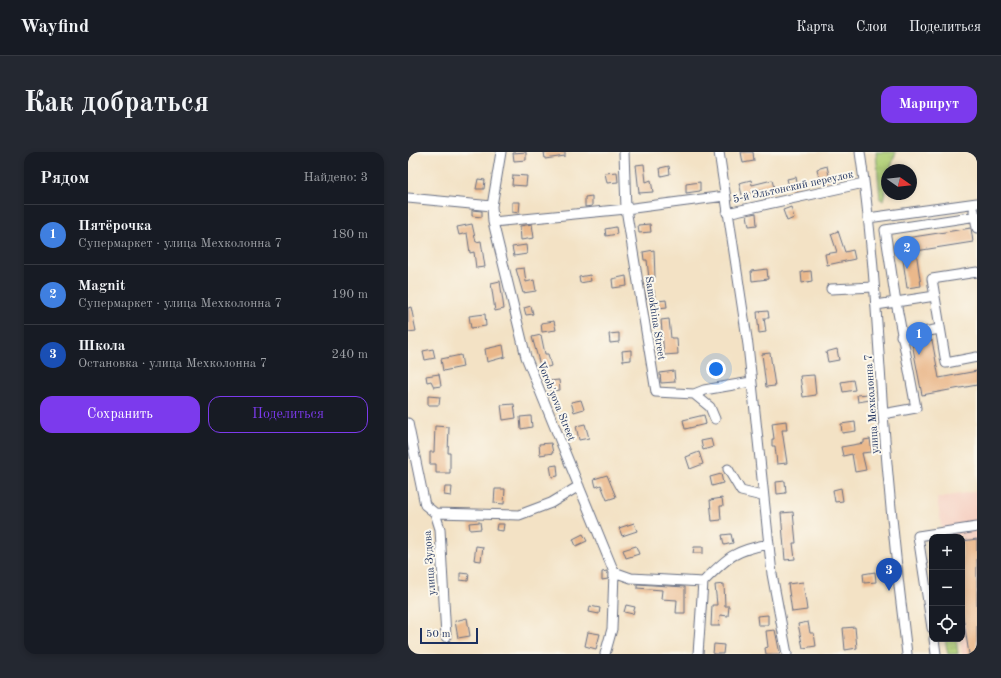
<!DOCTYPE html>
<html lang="ru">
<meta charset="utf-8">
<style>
:root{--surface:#171b24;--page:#242831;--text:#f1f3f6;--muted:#9ea1a6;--line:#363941;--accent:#7c3aed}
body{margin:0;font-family:"Old Standard TT",serif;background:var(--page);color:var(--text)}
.controls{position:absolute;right:12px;bottom:12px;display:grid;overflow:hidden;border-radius:8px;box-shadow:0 2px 6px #0003}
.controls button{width:36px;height:36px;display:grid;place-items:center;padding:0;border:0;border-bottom:1px solid var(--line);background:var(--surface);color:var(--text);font:20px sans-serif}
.compass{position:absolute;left:473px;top:12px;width:36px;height:36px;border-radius:50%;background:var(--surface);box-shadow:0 2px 6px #0003;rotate:104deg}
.scale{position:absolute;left:12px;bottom:10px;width:58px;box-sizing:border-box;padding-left:4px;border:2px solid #1b2f5e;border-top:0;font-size:11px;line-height:14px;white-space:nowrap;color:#1b2f5e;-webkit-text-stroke:3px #fbf7ec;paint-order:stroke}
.you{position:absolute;left:308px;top:217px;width:14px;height:14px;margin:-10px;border:3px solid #fff;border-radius:50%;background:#1a73e8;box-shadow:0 0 0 6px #1a73e833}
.badge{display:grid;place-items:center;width:26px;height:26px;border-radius:50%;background:var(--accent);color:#fff;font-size:13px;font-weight:700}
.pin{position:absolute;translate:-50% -33px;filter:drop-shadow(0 1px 2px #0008)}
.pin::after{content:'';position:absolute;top:21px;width:14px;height:12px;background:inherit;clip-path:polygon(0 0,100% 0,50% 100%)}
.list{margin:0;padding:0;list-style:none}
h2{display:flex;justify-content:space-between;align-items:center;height:52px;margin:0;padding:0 16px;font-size:17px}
h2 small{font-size:13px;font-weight:400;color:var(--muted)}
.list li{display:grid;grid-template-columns:26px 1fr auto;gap:12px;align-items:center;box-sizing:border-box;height:60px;padding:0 16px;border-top:1px solid var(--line)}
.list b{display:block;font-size:15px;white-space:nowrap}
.list p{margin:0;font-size:13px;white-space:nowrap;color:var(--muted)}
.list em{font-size:13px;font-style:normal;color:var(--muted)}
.actions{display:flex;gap:8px;padding:12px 16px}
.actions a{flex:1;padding:9px 0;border:1px solid var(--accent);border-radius:12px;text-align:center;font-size:14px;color:var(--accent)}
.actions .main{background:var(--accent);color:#fff}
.icon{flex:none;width:22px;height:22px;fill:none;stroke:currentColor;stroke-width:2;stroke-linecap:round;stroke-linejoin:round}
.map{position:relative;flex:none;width:569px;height:502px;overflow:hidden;border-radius:12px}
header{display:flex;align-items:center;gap:24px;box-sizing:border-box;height:56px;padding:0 20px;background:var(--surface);border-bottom:1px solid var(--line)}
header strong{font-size:19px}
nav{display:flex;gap:22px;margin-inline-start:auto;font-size:14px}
.intro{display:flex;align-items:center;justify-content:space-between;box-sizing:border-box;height:96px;padding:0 24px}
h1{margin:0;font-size:28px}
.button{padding:10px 18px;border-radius:12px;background:var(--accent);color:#fff;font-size:14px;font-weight:700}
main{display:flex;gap:24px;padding:0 24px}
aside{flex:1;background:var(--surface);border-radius:12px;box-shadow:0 2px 6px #0003}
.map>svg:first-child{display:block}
.built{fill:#f6d2c4}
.grass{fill:url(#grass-tufts);stroke:#66806a}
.building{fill:#eab88b}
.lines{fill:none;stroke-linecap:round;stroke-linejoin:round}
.minor-casing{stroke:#676e82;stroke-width:11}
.minor{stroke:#fff;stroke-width:9}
.labels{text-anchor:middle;stroke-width:4;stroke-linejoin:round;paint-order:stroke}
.street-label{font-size:11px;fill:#1b2f5e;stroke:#fbf7ec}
</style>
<header>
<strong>Wayfind</strong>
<nav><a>Карта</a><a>Слои</a><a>Поделиться</a></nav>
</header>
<div class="intro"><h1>Как добраться</h1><a class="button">Маршрут</a></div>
<main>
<aside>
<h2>Рядом<small>Найдено: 3</small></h2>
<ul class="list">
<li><span class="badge" style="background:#3f7fe0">1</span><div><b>Пятёрочка</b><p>Супермаркет · улица Мехколонна 7</p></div><em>180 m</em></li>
<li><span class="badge" style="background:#3f7fe0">2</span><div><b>Magnit</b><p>Супермаркет · улица Мехколонна 7</p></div><em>190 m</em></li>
<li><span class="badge" style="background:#1a4fb4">3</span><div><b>Школа</b><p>Остановка · улица Мехколонна 7</p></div><em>240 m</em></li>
</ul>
<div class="actions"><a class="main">Сохранить</a><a>Поделиться</a></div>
</aside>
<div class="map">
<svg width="569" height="502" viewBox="0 0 569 502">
<defs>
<pattern id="grass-tufts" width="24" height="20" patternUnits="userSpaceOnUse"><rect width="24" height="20" fill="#b1d077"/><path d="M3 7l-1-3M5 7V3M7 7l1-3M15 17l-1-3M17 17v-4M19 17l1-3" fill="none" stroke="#98b369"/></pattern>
</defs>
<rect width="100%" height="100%" fill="#fbf7ec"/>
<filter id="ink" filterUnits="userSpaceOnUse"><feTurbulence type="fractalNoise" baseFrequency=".025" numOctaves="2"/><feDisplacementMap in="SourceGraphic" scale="8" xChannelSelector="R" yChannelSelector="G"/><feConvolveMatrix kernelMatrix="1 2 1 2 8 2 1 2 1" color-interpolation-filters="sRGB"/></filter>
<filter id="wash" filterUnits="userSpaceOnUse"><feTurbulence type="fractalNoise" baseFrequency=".012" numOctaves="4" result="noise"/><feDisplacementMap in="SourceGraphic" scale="16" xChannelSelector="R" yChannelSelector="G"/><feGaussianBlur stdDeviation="0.9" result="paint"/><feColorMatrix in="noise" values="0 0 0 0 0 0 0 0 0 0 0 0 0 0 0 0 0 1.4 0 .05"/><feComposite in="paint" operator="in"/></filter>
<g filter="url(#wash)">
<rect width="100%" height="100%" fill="#f3e2c5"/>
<!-- built -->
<path class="built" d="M 569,339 L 569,502 L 554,502 L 552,487 L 554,487 L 554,385 L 535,385 L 529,346 Z"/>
<!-- grass -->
<path class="grass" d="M 468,0 L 488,0 L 482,18 L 479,18 L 479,31 L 475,48 L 472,47 Z
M 537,487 L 548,487 L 550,502 L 540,502 Z"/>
<g id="blocks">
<!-- building -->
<path class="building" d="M 118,0 L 118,8 L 106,9 L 105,1 Z
M 136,0 L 157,0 L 157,4 L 137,7 Z
M 333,0 L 345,0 L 346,9 L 335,11 Z
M 236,12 L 238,30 L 243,28 L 245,40 L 231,41 L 228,13 Z
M 261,14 L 262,22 L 253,24 L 252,16 Z
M 419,14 L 422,28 L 412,31 L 409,17 Z
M 209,20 L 210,30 L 199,31 L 197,21 Z
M 105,23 L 119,24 L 118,34 L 104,33 Z
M 388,25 L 390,36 L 382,38 L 379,27 Z
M 70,27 L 77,28 L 76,37 L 68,37 Z
M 343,28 L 344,33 L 364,28 L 367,40 L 357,43 L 356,38 L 334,43 L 331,31 Z
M 292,30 L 292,39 L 278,41 L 278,32 Z
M 184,44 L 184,54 L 177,55 L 177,45 Z
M 104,50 L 112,50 L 111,61 L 104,60 Z
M 383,55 L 386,66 L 379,69 L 375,58 Z
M 64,58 L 74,59 L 74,65 L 64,64 Z
M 348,61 L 349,73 L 341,74 L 339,63 Z
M 64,72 L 68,90 L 73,89 L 77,115 L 68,116 L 66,100 L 62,101 L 59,81 L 51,83 L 49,75 Z
M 124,72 L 126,86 L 113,88 L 112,74 Z
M 242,72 L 243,80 L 231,81 L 230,73 Z
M 208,75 L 209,82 L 198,84 L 197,77 Z
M 563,76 L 565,90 L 508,99 L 513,134 L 499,136 L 492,87 Z
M 430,79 L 437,100 L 445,98 L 447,107 L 419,113 L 417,102 L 429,100 L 423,82 Z
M 118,93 L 119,102 L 106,104 L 104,95 Z
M 246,98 L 247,126 L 241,127 L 239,108 L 236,108 L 235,100 Z
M 116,116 L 118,130 L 126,128 L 128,139 L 115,141 L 108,117 Z
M 359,117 L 360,127 L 344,129 L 343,119 Z
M 403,119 L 404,129 L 394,131 L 393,120 Z
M 182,123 L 183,129 L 172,131 L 171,125 Z
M 218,124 L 219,134 L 205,136 L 204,127 Z
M 92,129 L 96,157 L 87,159 L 83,131 Z
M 246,138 L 247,146 L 239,147 L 238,139 Z
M 258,148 L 259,155 L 250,156 L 250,149 Z
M 123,154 L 125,162 L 118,163 L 116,156 Z
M 3,155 L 8,179 L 0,180 L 0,156 Z
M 360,159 L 361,166 L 356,166 L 358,180 L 351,181 L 349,160 Z
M 77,162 L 78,174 L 63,176 L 61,164 Z
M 261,167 L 263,186 L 269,186 L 270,202 L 256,203 L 253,168 Z
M 146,169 L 148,178 L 134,180 L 133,171 Z
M 211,181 L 211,190 L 202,191 L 201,182 Z
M 133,183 L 137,202 L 140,202 L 143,214 L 133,217 L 124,185 Z
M 524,188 L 531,226 L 569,219 L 569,233 L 514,243 L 504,191 Z
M 95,193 L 97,205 L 79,210 L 77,197 Z
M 25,197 L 27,206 L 17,208 L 15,199 Z
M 429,197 L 431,208 L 420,210 L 418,200 Z
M 223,198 L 223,208 L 215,209 L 214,199 Z
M 362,201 L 367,234 L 358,235 L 354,202 Z
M 53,203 L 55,215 L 35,219 L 33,207 Z
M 266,219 L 267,230 L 253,231 L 252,221 Z
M 31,222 L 33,234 L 26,235 L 23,229 L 19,230 L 18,224 Z
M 406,223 L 408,243 L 395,245 L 392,224 Z
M 151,228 L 152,238 L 142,239 L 141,229 Z
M 445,228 L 447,238 L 435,240 L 433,230 Z
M 461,242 L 462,248 L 450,250 L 449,243 Z
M 20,244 L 32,245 L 31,253 L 20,253 Z
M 173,248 L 176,257 L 166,260 L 163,250 Z
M 106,252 L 108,266 L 95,268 L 93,253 Z
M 296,263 L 298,272 L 277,277 L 275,268 Z
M 123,264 L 124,275 L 113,277 L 112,265 Z
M 378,269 L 379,278 L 374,278 L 379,311 L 369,312 L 367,294 L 364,294 L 364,287 L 366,287 L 364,271 Z
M 447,270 L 448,279 L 434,281 L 433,272 Z
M 177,272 L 181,286 L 171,288 L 168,274 Z
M 27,274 L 41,275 L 40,301 L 42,301 L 42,321 L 28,321 L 28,312 L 22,312 L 22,300 L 26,300 Z
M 303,287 L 305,295 L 295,298 L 293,289 Z
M 462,287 L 464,300 L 454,301 L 458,318 L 447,320 L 444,302 L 435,304 L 433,295 L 456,291 L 456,288 Z
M 143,291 L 145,301 L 132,303 L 131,292 Z
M 291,300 L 295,312 L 282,317 L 278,305 Z
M 149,313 L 150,324 L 144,325 L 142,314 Z
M 313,322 L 315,331 L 304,334 L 302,325 Z
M 199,323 L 208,345 L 199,348 L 193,333 L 188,335 L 186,327 Z
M 377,329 L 378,341 L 369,342 L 368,330 Z
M 37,335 L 44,335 L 43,344 L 36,343 Z
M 433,336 L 435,349 L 427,350 L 425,338 Z
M 87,337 L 97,337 L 96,352 L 86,351 Z
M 314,346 L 315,354 L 312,354 L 313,368 L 304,369 L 302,348 Z
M 385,360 L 388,391 L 385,391 L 387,407 L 377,408 L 373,361 Z
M 72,370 L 73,377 L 62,378 L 61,371 Z
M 226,371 L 229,379 L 214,384 L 211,376 Z
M 89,372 L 96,372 L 95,379 L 88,378 Z
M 175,382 L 179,389 L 168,394 L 165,387 Z
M 323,382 L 325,391 L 316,393 L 314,383 Z
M 569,387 L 569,502 L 561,502 L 554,458 L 554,389 Z
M 68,394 L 75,395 L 73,409 L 66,408 Z
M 228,394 L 231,402 L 218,406 L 215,398 Z
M 286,395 L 295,395 L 295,401 L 285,401 Z
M 199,419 L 200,427 L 194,428 L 194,420 Z
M 467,420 L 468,430 L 456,431 L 455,422 Z
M 52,421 L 61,422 L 60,429 L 52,428 Z
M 395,430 L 399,458 L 384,460 L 380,432 Z
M 229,432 L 277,435 L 277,461 L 268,461 L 269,448 L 253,447 L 254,438 L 229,436 Z
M 316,432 L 317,454 L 321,454 L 320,464 L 312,463 L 311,474 L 303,474 L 304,453 L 309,453 L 307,433 Z
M 218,453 L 227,455 L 225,462 L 216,460 Z
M 182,454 L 192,456 L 191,462 L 181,460 Z
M 360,463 L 360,473 L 350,473 L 349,464 Z
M 59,466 L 62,484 L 50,486 L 47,469 Z
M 400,470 L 402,481 L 406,481 L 408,494 L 395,496 L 390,472 Z
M 447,475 L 449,496 L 437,498 L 435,476 Z
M 367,478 L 372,502 L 358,502 L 357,496 L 360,495 L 358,479 Z
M 180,480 L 192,482 L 188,497 L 177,494 Z
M 306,492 L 316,493 L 315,502 L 305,502 Z"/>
</g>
</g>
<g filter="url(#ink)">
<use href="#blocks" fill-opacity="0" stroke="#676e82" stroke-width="1"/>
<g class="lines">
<!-- minor casing -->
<g class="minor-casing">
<path id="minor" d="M 93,0 L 84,54 L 85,70 L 118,205 L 206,420 L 204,477 L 197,502
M 216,0 L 218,57 L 248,240 L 286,242 L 296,238 L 343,230
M 311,0 L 340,193 L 364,422 L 379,502
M 452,0 C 465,87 469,174 475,262 C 481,342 489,422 499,502
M 0,46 L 84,54
M 566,59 L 569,76
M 319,61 L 456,31
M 460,66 L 569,51
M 85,70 L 218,57 L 317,44
M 569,120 L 524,127 L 538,211 L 569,205
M 423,137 L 466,135
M 527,144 L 488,150 L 477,78 L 569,64
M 468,153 L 488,150 L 508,256 L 475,262
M 493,184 L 532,177
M 286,242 L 302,255 L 307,267
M 0,271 L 17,353 L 27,361 L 32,377 L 38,485
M 320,317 L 333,339 L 354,344
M 27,361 L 111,363 L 143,351 L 171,334
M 206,420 L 223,426 L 295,430
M 524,476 L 510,384 L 569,375
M 526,487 L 528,502
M 290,502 L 295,430 C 320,405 325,399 361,392"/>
</g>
<!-- minor -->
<use href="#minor" class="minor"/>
</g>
</g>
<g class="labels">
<!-- street labels -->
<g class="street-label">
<text transform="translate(385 34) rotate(-12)" y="4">5-й Эльтонский переулок</text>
<text transform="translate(248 166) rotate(81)" y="4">Samokhina Street</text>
<text transform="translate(149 249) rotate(68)" y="4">Vorob'yova Street</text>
<text transform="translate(463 252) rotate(-94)" y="4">улица Мехколонна 7</text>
<text transform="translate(21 411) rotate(-94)" y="4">улица Зудова</text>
</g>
</g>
</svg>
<div class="controls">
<button>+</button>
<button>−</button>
<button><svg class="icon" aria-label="locate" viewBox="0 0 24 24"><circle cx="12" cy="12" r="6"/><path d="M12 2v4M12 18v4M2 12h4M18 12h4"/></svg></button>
</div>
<svg class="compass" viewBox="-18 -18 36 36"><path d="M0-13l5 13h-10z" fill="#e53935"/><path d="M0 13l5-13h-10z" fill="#9ea1a6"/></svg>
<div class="scale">50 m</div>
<div class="you"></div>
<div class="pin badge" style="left:511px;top:203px;background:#3f7fe0">1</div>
<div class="pin badge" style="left:499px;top:117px;background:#3f7fe0">2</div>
<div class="pin badge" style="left:481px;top:439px;background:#1a4fb4">3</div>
</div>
</main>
